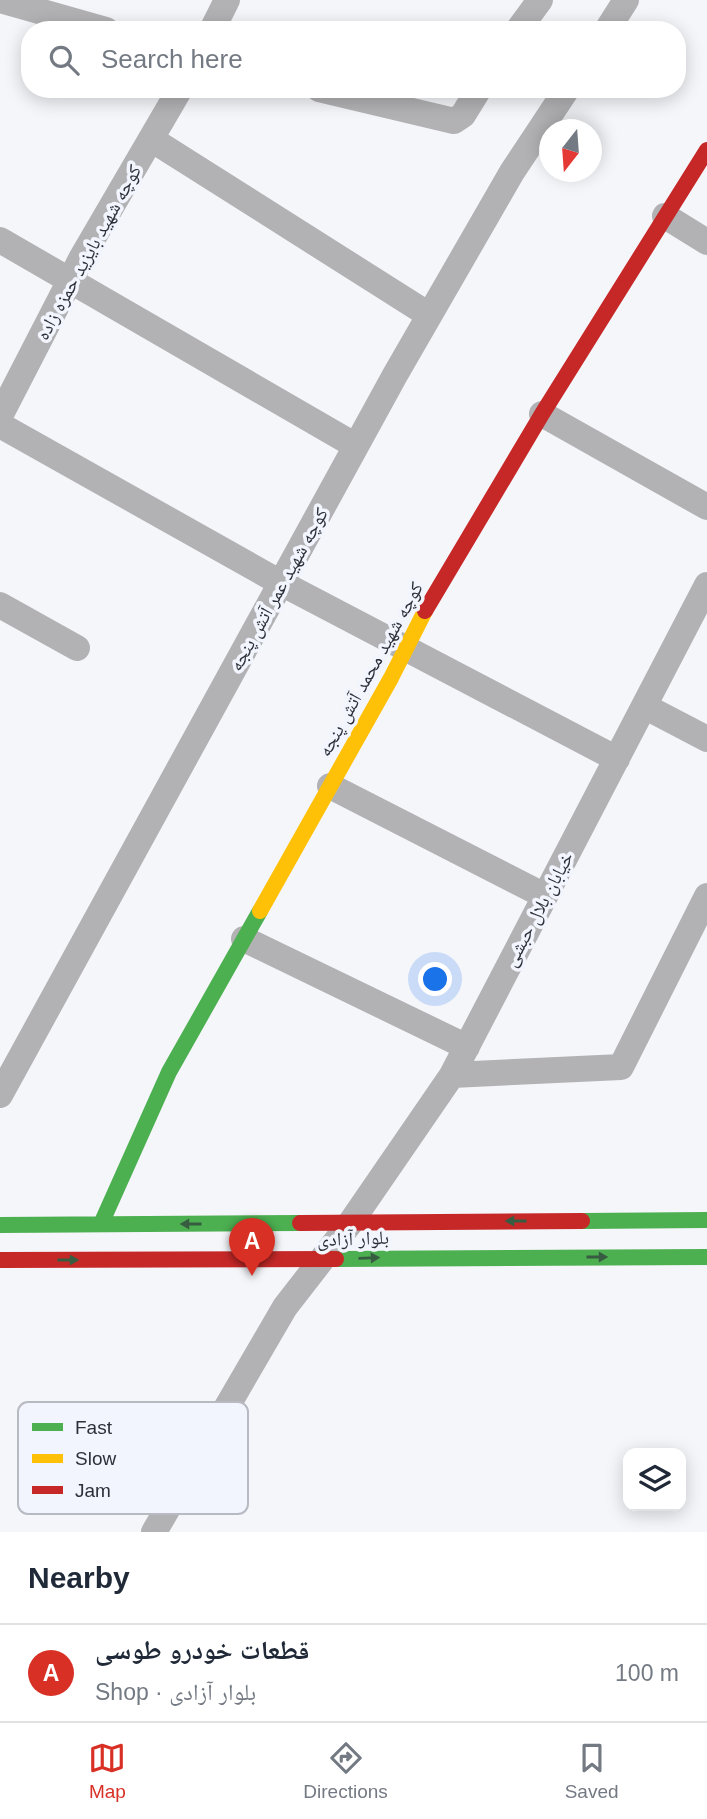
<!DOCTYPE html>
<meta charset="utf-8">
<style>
:root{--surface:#fff;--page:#f2f2f3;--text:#1f2937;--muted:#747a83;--line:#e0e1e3;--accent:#d93025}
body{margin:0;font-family:Helvetica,"Noto Naskh Arabic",sans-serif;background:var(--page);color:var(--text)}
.controls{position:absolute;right:21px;bottom:21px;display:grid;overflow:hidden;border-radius:14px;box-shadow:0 4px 18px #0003}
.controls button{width:63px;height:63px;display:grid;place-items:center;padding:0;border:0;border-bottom:2px solid var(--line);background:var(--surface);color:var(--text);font:35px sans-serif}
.compass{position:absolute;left:539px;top:119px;width:63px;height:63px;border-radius:50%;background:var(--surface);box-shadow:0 4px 18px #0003;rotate:197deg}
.you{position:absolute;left:436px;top:980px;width:24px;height:24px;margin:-18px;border:5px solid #fff;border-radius:50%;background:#1a73e8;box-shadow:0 0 0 10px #1a73e833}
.badge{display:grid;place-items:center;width:46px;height:46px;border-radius:50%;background:var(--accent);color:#fff;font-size:23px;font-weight:700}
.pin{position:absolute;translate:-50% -58px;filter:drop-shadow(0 2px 4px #0008)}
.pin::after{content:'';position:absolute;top:37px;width:24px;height:21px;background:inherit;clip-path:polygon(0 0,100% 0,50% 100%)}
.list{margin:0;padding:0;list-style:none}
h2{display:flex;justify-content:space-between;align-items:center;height:91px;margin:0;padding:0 28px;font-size:30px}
h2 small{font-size:23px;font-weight:400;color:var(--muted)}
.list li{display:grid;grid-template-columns:46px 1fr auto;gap:21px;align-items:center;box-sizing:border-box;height:98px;padding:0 28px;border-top:2px solid var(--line)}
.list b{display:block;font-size:26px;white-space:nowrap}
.list p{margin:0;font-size:23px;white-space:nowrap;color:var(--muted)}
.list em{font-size:23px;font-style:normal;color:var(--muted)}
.icon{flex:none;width:38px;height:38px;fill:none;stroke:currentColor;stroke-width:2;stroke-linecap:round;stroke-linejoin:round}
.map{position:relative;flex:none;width:707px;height:1532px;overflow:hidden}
.search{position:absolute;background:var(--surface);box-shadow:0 4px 18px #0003;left:21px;right:21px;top:21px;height:77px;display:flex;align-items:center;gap:18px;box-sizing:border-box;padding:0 24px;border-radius:28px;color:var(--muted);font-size:26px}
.sheet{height:189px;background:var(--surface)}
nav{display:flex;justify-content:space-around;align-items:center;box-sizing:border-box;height:98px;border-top:2px solid var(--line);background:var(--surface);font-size:19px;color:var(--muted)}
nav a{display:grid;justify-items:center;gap:4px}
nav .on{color:var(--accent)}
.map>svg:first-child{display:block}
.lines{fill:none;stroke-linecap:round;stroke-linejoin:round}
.street{stroke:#b2b2b5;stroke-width:26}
.fast{stroke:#4caf50;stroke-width:16}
.slow{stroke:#ffc107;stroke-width:16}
.jam{stroke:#c62828;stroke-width:16}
.oneway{fill:#385c41}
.labels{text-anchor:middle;stroke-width:7;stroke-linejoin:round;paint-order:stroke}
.street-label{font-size:19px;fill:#2e3039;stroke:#f2f5fd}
.key{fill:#f2f5fd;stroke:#b7bac2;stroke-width:2}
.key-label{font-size:19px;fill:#2e3039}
</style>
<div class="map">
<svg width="707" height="1532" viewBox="0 0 707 1532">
<rect width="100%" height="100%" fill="#f5f6fa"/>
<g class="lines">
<!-- street -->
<path class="street" d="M 0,0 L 106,30
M 212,30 L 227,0
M 518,30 L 540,0
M 607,30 L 626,0
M 319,89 L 454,121 L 463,115 L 479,89
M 151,139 L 429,315
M 665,216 L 707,242
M 0,240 L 356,446
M 542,414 L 707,507
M 0,416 L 82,257 L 180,89
M 0,425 L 281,583 L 617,759
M 0,605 L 77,648
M 644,706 L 707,739
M 330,786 L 545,896
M 244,939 L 467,1047
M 452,1075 L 621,1067 L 707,896
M 0,1095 L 395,375 L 512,172 L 567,89
M 154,1532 L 285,1307 L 351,1222 L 452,1075 L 707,585"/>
<!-- fast -->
<path class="fast" d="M 582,1221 L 707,1220
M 101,1224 L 169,1072 L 260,911
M 0,1225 L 300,1223
M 336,1259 L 707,1257"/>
<!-- slow -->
<path class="slow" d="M 260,911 L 391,678 L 425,611"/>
<!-- jam -->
<path class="jam" d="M 425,611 L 542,414 L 707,150
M 300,1223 L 582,1221
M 0,1260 L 336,1259"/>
</g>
<!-- one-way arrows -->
<defs><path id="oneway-solid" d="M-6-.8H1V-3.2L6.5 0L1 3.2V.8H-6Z" transform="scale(1.75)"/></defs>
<g class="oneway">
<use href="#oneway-solid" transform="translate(516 1221) rotate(180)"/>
<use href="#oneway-solid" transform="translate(191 1224) rotate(180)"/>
<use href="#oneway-solid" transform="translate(597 1257)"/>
<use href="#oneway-solid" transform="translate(369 1258) rotate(-2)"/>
<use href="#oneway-solid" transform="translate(68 1260)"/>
</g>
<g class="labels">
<!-- street labels -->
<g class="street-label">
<text transform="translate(88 252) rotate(-61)" y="7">کوچه شهید بایزید حمزه زاده</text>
<text transform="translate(278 589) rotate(-61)" y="7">کوچه شهید عمر آتش پنجه</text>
<text transform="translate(370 669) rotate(-61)" y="7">کوچه شهید محمد آتش پنجه</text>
<text transform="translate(538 909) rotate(-62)" y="7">خیابان بلال حبشی</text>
<text transform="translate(353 1238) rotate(-2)" y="7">بلوار آزادی</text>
</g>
</g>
<!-- legend -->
<rect x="18" y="1402" width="230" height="112" rx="10" class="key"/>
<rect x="32" y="1423" width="31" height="8" fill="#4caf50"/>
<rect x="32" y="1454" width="31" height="9" fill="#ffc107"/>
<rect x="32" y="1486" width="31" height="8" fill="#c62828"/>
<g class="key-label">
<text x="75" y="1434">Fast</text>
<text x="75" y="1465">Slow</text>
<text x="75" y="1497">Jam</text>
</g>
</svg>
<div class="controls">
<button><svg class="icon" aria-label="layers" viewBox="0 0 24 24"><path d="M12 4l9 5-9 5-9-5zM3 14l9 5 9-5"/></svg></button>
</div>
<svg class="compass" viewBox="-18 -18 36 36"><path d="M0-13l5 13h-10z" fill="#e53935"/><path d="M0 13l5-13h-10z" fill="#747a83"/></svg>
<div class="you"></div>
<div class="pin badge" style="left:252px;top:1276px">A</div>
<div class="search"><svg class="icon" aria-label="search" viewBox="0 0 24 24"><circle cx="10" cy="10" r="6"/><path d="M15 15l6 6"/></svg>Search here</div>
</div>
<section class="sheet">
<h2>Nearby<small></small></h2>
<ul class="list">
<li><span class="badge">A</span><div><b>قطعات خودرو طوسی</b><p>Shop · بلوار آزادی</p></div><em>100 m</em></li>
</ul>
</section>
<nav>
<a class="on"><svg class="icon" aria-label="map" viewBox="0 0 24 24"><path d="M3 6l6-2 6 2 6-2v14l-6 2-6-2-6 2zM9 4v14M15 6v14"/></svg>Map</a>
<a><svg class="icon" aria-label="directions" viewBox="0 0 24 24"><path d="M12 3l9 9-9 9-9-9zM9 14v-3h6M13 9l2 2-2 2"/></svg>Directions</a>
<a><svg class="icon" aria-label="saved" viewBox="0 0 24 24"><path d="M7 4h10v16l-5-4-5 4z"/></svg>Saved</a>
</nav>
